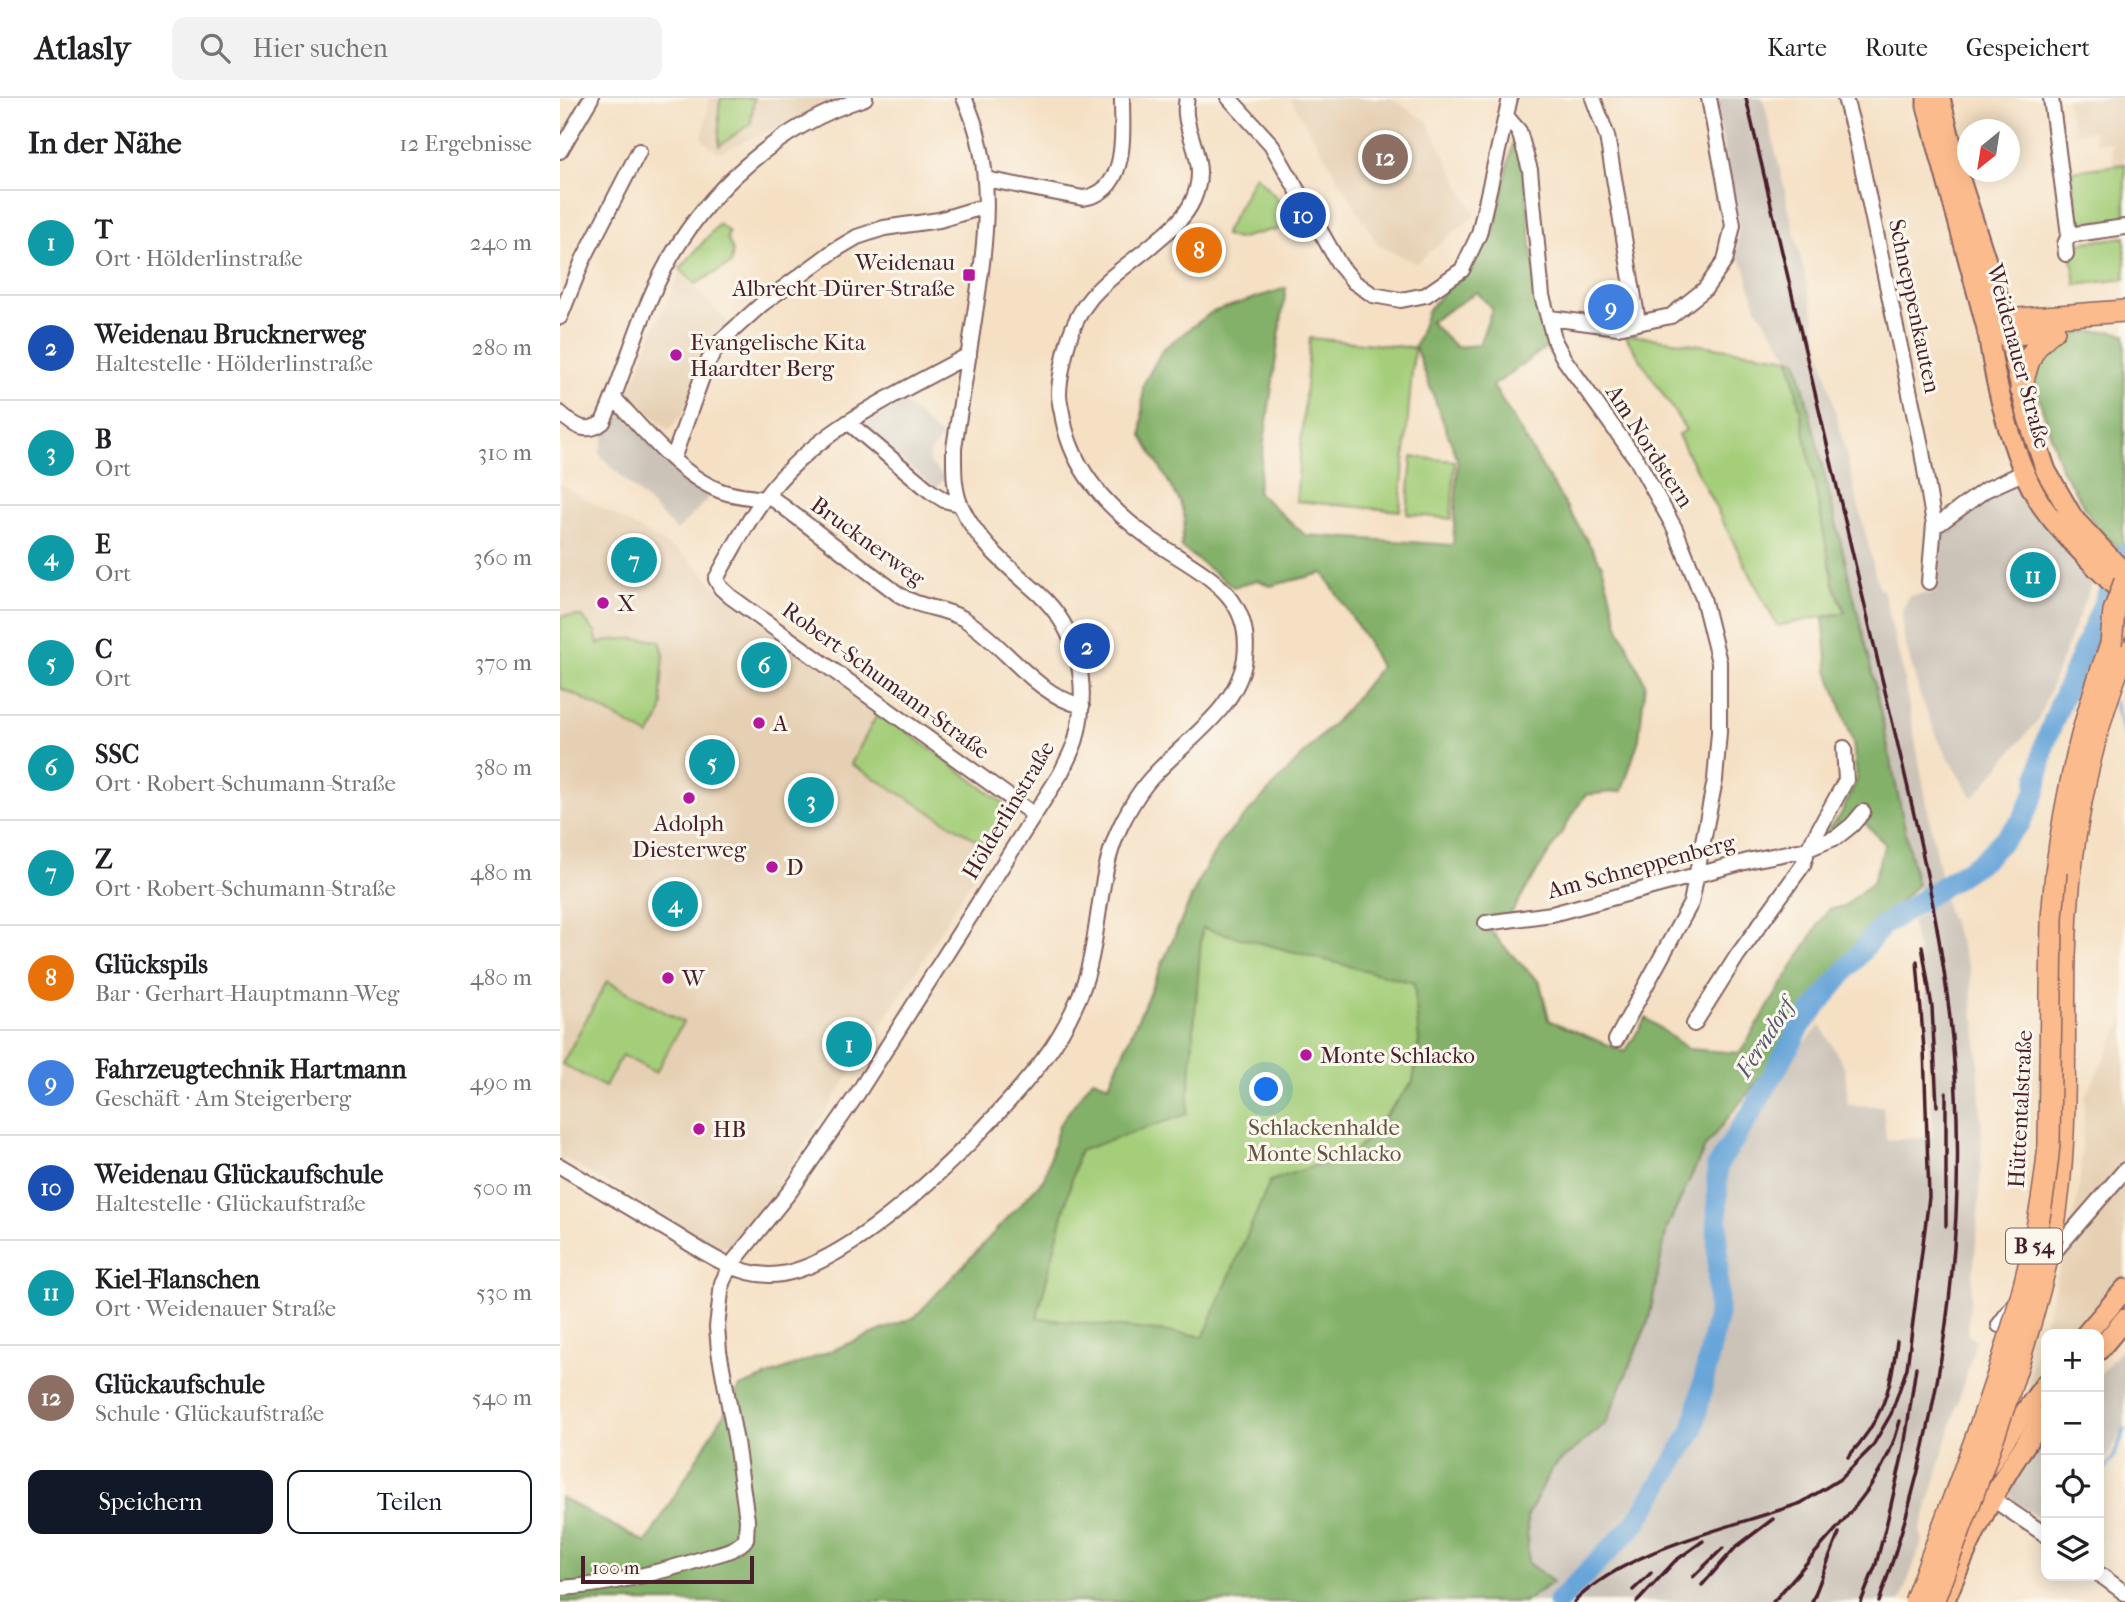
<!DOCTYPE html>
<html lang="de">
<meta charset="utf-8">
<style>
:root{--surface:#fff;--page:#f2f2f2;--text:#202124;--muted:#757577;--line:#e0e0e0;--accent:#111827}
body{margin:0;font-family:"IM FELL French Canon",serif;background:var(--page);color:var(--text)}
.controls{position:absolute;right:21px;bottom:21px;display:grid;overflow:hidden;border-radius:14px;box-shadow:0 4px 18px #0003}
.controls button{width:63px;height:63px;display:grid;place-items:center;padding:0;border:0;border-bottom:2px solid var(--line);background:var(--surface);color:var(--text);font:35px sans-serif}
.compass{position:absolute;left:1397px;top:21px;width:63px;height:63px;border-radius:50%;background:var(--surface);box-shadow:0 4px 18px #0003;rotate:210deg}
.scale{position:absolute;left:21px;bottom:18px;width:173px;box-sizing:border-box;padding-left:7px;border:4px solid #4a1f2b;border-top:0;font-size:19px;line-height:24px;white-space:nowrap;color:#4a1f2b;-webkit-text-stroke:5px #fbf7ec;paint-order:stroke}
.you{position:absolute;left:707px;top:992px;width:24px;height:24px;margin:-18px;border:5px solid #fff;border-radius:50%;background:#1a73e8;box-shadow:0 0 0 10px #1a73e833}
.badge{display:grid;place-items:center;width:46px;height:46px;border-radius:50%;background:var(--accent);color:#fff;font-size:23px;font-weight:700}
.pin{position:absolute;translate:-50% -50%;border:4px solid #fff;box-shadow:0 2px 7px #0006}
.list{margin:0;padding:0;list-style:none}
h2{display:flex;justify-content:space-between;align-items:center;height:91px;margin:0;padding:0 28px;font-size:30px}
h2 small{font-size:23px;font-weight:400;color:var(--muted)}
.list li{display:grid;grid-template-columns:46px 1fr auto;gap:21px;align-items:center;box-sizing:border-box;height:105px;padding:0 28px;border-top:2px solid var(--line)}
.list b{display:block;font-size:26px;white-space:nowrap}
.list p{margin:0;font-size:23px;white-space:nowrap;color:var(--muted)}
.list em{font-size:23px;font-style:normal;color:var(--muted)}
.actions{display:flex;gap:14px;padding:21px 28px}
.actions a{flex:1;padding:16px 0;border:2px solid var(--accent);border-radius:14px;text-align:center;font-size:24px;color:var(--accent)}
.actions .main{background:var(--accent);color:#fff}
.icon{flex:none;width:38px;height:38px;fill:none;stroke:currentColor;stroke-width:2;stroke-linecap:round;stroke-linejoin:round}
.map{position:relative;flex:none;width:1565px;height:1504px;overflow:hidden}
header{display:flex;align-items:center;gap:42px;box-sizing:border-box;height:98px;padding:0 35px;background:var(--surface);border-bottom:2px solid var(--line)}
header strong{font-size:33px}
nav{display:flex;gap:38px;margin-inline-start:auto;font-size:24px}
.search{width:490px;height:63px;background:var(--page);display:flex;align-items:center;gap:18px;box-sizing:border-box;padding:0 24px;border-radius:14px;color:var(--muted);font-size:26px}
main{display:flex}
aside{flex:1;background:var(--surface)}
.map>svg:first-child{display:block}
.built{fill:#e6d0b4}
.industrial{fill:#cbc2b8}
.green{fill:#a4ce79;stroke:#777652;stroke-width:2}
.forest{fill:#83b169;stroke:#66684a;stroke-width:2;fill-rule:evenodd}
.lines{fill:none;stroke-linecap:round;stroke-linejoin:round}
.stream{stroke:#67a5d9;stroke-width:3.5}
.river{stroke:#67a5d9;stroke-width:21}
.minor-casing{stroke:#866361;stroke-width:18}
.major-casing{stroke:#866361;stroke-width:23}
.highway-casing{stroke:#866361;stroke-width:24}
.minor{stroke:#fff;stroke-width:14}
.major{stroke:#fbbb8d;stroke-width:19}
.highway{stroke:#fbbb8d;stroke-width:21}
.rail{stroke:#4a1f2b;stroke-width:3.5}
.highway-bridge-casing{stroke:#866361;stroke-width:24;stroke-linecap:butt}
.highway-bridge{stroke:#fbbb8d;stroke-width:21}
.poi-dot{fill:#b5179e;stroke:#fbf7ec;stroke-width:2.5}
.labels{text-anchor:middle;stroke-width:6;stroke-linejoin:round;paint-order:stroke}
.shield{fill:#fbf7ec;stroke:#7f6065;stroke-width:2}
.shield-label{font-size:21px;font-weight:bold;fill:#4a1f2b}
.poi-label{font-size:23px;fill:#4a1f2b;stroke:#fbf7ec;text-anchor:start}
.street-label{font-size:23px;fill:#4a1f2b;stroke:#fbf7ec}
.park-label{font-size:23px;fill:#655442;stroke:#fbf7ec}
.water-label{font-size:24px;font-style:italic;fill:#565571;stroke:#fbf7ec}
</style>
<header>
<strong>Atlasly</strong>
<div class="search"><svg class="icon" aria-label="search" viewBox="0 0 24 24"><circle cx="10" cy="10" r="6"/><path d="M15 15l6 6"/></svg>Hier suchen</div>
<nav><a>Karte</a><a>Route</a><a>Gespeichert</a></nav>
</header>
<main>
<aside>
<h2>In der Nähe<small>12 Ergebnisse</small></h2>
<ul class="list">
<li><span class="badge" style="background:#0f9aa8">1</span><div><b>T</b><p>Ort · Hölderlinstraße</p></div><em>240 m</em></li>
<li><span class="badge" style="background:#1a4fb4">2</span><div><b>Weidenau Brucknerweg</b><p>Haltestelle · Hölderlinstraße</p></div><em>280 m</em></li>
<li><span class="badge" style="background:#0f9aa8">3</span><div><b>B</b><p>Ort</p></div><em>310 m</em></li>
<li><span class="badge" style="background:#0f9aa8">4</span><div><b>E</b><p>Ort</p></div><em>360 m</em></li>
<li><span class="badge" style="background:#0f9aa8">5</span><div><b>C</b><p>Ort</p></div><em>370 m</em></li>
<li><span class="badge" style="background:#0f9aa8">6</span><div><b>SSC</b><p>Ort · Robert-Schumann-Straße</p></div><em>380 m</em></li>
<li><span class="badge" style="background:#0f9aa8">7</span><div><b>Z</b><p>Ort · Robert-Schumann-Straße</p></div><em>480 m</em></li>
<li><span class="badge" style="background:#e8710a">8</span><div><b>Glückspils</b><p>Bar · Gerhart-Hauptmann-Weg</p></div><em>480 m</em></li>
<li><span class="badge" style="background:#3f7fe0">9</span><div><b>Fahrzeugtechnik Hartmann</b><p>Geschäft · Am Steigerberg</p></div><em>490 m</em></li>
<li><span class="badge" style="background:#1a4fb4">10</span><div><b>Weidenau Glückaufschule</b><p>Haltestelle · Glückaufstraße</p></div><em>500 m</em></li>
<li><span class="badge" style="background:#0f9aa8">11</span><div><b>Kiel-Flanschen</b><p>Ort · Weidenauer Straße</p></div><em>530 m</em></li>
<li><span class="badge" style="background:#8d6e63">12</span><div><b>Glückaufschule</b><p>Schule · Glückaufstraße</p></div><em>540 m</em></li>
</ul>
<div class="actions"><a class="main">Speichern</a><a>Teilen</a></div>
</aside>
<div class="map">
<svg width="1565" height="1504" viewBox="0 0 1565 1504">
<rect width="100%" height="100%" fill="#fbf7ec"/>
<filter id="ink" filterUnits="userSpaceOnUse"><feTurbulence type="fractalNoise" baseFrequency=".0143" numOctaves="2"/><feDisplacementMap in="SourceGraphic" scale="14" xChannelSelector="R" yChannelSelector="G"/><feConvolveMatrix kernelMatrix="1 2 1 2 8 2 1 2 1" color-interpolation-filters="sRGB"/></filter>
<filter id="wash" filterUnits="userSpaceOnUse"><feTurbulence type="fractalNoise" baseFrequency=".00686" numOctaves="4" result="noise"/><feDisplacementMap in="SourceGraphic" scale="28" xChannelSelector="R" yChannelSelector="G"/><feGaussianBlur stdDeviation="1.57" result="paint"/><feColorMatrix in="noise" values="0 0 0 0 0 0 0 0 0 0 0 0 0 0 0 0 0 1.4 0 .05"/><feComposite in="paint" operator="in"/></filter>
<g filter="url(#wash)">
<rect width="100%" height="100%" fill="#f5e0c4"/>
<!-- built -->
<path class="built" d="M 150,0 L 283,0 L 158,55 L 142,41 Z
M 730,0 L 831,0 L 867,23 L 915,117 L 856,165 L 818,147 Z
M 1506,0 L 1565,0 L 1565,73 L 1555,75 L 1551,44 L 1535,45 L 1533,33 L 1514,35 Z
M 120,175 L 170,226 L 123,316 L 108,332 L 69,295 L 96,226 Z
M 0,386 L 128,459 L 160,493 L 321,610 L 291,666 L 430,750 L 358,870 L 218,1088 L 171,1147 L 164,1148 L 148,1145 L 4,1060 L 0,1067 Z
M 1565,920 L 1565,1182 L 1519,1236 L 1486,1236 L 1486,1276 L 1469,1297 L 1469,1277 L 1492,1200 L 1519,1094 L 1525,999 Z"/>
<!-- industrial -->
<path class="industrial" d="M 1154,0 L 1203,0 L 1255,221 L 1254,222 L 1261,255 L 1319,491 L 1323,492 L 1342,571 L 1386,809 L 1410,872 L 1413,917 L 1416,924 L 1422,1040 L 1417,1136 L 1407,1235 L 1416,1242 L 1360,1434 L 1363,1442 L 1340,1504 L 964,1504 L 992,1484 L 968,1465 L 967,1419 L 992,1370 L 1046,1325 L 1089,1221 L 1107,1130 L 1145,1049 L 1261,927 L 1285,971 L 1288,1007 L 1323,1008 L 1326,1042 L 1373,1039 L 1364,879 L 1351,824 L 1364,814 L 1319,604 L 1237,262 L 1230,260 L 1196,209 L 1185,170 L 1177,156 L 1179,124 Z
M 344,305 L 382,339 L 368,358 L 369,365 L 385,379 L 376,391 L 300,327 Z
M 60,315 L 153,395 L 117,433 L 39,356 L 47,329 L 55,316 Z
M 1457,383 L 1466,405 L 1532,484 L 1478,622 L 1413,700 L 1380,645 L 1360,598 L 1344,540 L 1342,513 L 1349,498 L 1374,495 L 1379,472 L 1378,436 L 1405,412 L 1434,393 Z
M 1565,1247 L 1565,1328 L 1539,1371 L 1539,1278 Z
M 1486,1339 L 1486,1424 L 1453,1403 L 1448,1391 L 1461,1368 Z"/>
<!-- green -->
<path class="green" d="M 161,0 L 194,0 L 191,25 L 159,48 L 159,9 Z
M 1565,66 L 1565,120 L 1519,126 L 1511,73 Z
M 695,77 L 730,114 L 716,133 L 711,132 L 677,141 L 664,137 Z
M 159,126 L 169,134 L 167,140 L 173,153 L 171,166 L 135,186 L 120,171 Z
M 1565,139 L 1565,181 L 1516,187 L 1510,146 Z
M 1064,236 L 1230,260 L 1274,487 L 1285,514 L 1217,528 L 1118,337 L 1126,332 Z
M 750,240 L 854,250 L 840,413 L 736,403 Z
M 852,359 L 895,363 L 891,421 L 847,416 Z
M 0,518 L 21,518 L 35,534 L 38,546 C 54,539 83,540 100,543 L 104,556 L 101,593 L 103,607 L 99,621 L 89,638 L 20,599 L 0,590 Z
M 319,613 L 453,712 L 430,750 L 291,666 Z
M 636,789 L 929,830 L 943,848 L 980,885 L 991,928 L 851,1301 L 388,1287 L 471,1164 Z
M 47,883 L 123,924 L 96,975 L 62,957 L 45,989 L 2,966 Z"/>
<!-- forest -->
<path class="forest" d="M 953,43 L 964,63 L 971,147 L 988,248 L 933,288 L 1042,467 L 1059,530 L 1085,585 L 1079,641 L 1062,693 L 1025,697 L 950,817 L 930,831 L 943,848 L 980,885 L 988,922 L 1065,954 L 1086,920 L 1128,951 L 1180,955 L 1268,811 L 1283,809 L 1313,784 L 1325,746 L 1305,725 L 1260,738 L 1280,718 L 1297,682 L 1293,644 L 1268,572 L 1263,520 L 1285,514 L 1274,487 L 1230,260 L 1237,262 L 1315,587 L 1357,788 L 1342,801 L 1145,1049 L 1107,1130 L 1089,1221 L 1046,1325 L 992,1370 L 967,1419 L 968,1465 L 993,1484 L 964,1504 L 0,1504 L 0,1399 L 86,1445 L 180,1289 L 355,1219 L 484,1081 L 499,1027 L 533,981 L 549,987 L 641,778 L 662,742 L 786,612 L 820,569 L 806,541 L 763,475 L 710,488 L 698,482 L 673,489 L 621,449 L 625,421 L 620,404 L 582,338 L 583,287 L 603,251 L 652,214 L 726,190 L 697,394 L 745,437 L 893,447 L 898,363 L 855,249 L 868,212 L 933,137 ZM 917,194 L 932,211 L 919,247 L 896,249 L 870,224 ZM 642,830 L 854,885 L 859,943 L 853,984 L 795,1054 L 710,1083 L 644,1238 L 477,1220 L 519,1053 L 627,1016 Z
M 1551,233 L 1565,236 L 1563,454 L 1537,430 L 1501,370 L 1476,290 L 1475,269 L 1490,242 L 1524,234 Z"/>
<g class="lines">
<!-- stream -->
<path class="stream" d="M 1537,520 L 1541,547
M 1555,605 L 1565,640
M 1539,1380 L 1554,1358 L 1565,1331"/>
<!-- river -->
<path class="river" d="M 998,1504 L 1076,1425 L 1133,1332 L 1158,1216 L 1157,1068 L 1191,1015 L 1242,926 L 1322,828 L 1423,762 L 1461,724 L 1476,693 L 1484,648 L 1500,606 L 1565,456"/>
</g>
</g>
<g filter="url(#ink)">
<g class="lines">
<!-- minor casing -->
<g class="minor-casing">
<path id="minor" d="M 669,0 L 711,46 L 779,166 L 794,184 L 813,197 L 841,202 L 866,197 L 902,172 L 919,136 L 950,0
M 1033,0 L 1047,38 L 1078,224
M 1285,0 L 1296,40 L 1361,348 L 1374,426 L 1369,484
M 1491,0 L 1509,137 L 1505,146 L 1506,156
M 947,19 L 959,33 L 970,72 L 982,198 L 995,244 L 1004,261 L 1077,362 L 1115,431 L 1143,500 L 1159,564 L 1159,634 L 1155,682 L 1131,805 L 1056,942
M 0,53 L 31,0
M 425,81 L 523,100 C 569,94 562,35 562,0
M 1509,137 L 1565,129
M 0,219 L 23,162 L 79,53
M 990,220 L 1058,229 L 1111,218 L 1145,191 L 1165,163 L 1173,127 L 1149,0
M 409,257 C 336,296 253,333 203,402 C 185,427 171,454 156,481 L 161,490 L 171,499 L 473,716
M 54,300 C 83,331 120,378 161,393 C 174,398 190,399 204,401
M 0,315 C 14,328 27,337 43,324 C 61,284 72,243 89,203 C 129,108 206,32 305,0
M 288,324 L 370,393 L 384,402 L 400,406
M 113,361 L 147,265 L 162,242 L 202,206 L 275,152 L 297,139 L 324,130 L 379,122 L 426,108
M 208,397 L 338,496 C 361,511 383,509 404,521 C 445,547 474,596 522,608
M 1374,426 L 1380,425 L 1425,392 L 1465,374
M 926,825 L 992,816 L 1192,762 L 1248,751 L 1277,739 L 1292,727 L 1303,714
M 1134,926 L 1177,858 L 1243,767 L 1248,751 L 1286,682 L 1284,650
M 0,1068 C 35,1089 71,1110 106,1131 C 137,1149 171,1176 209,1177 C 290,1178 439,1021 486,958 C 500,939 511,918 520,897 C 542,842 535,780 561,727 C 570,709 581,690 595,676 C 627,641 678,610 685,560 C 694,491 633,472 588,439 C 547,409 513,373 503,321 C 502,313 499,304 499,296 C 499,281 503,266 506,252 C 519,196 551,181 592,147 C 608,133 624,122 633,102 C 652,60 619,34 627,0
M 1488,1161 L 1565,1072
M 1439,1227 L 1455,1205
M 1431,1400 L 1486,1437
M 1539,1476 L 1565,1495
M 0,1490 C 51,1487 99,1475 148,1459 C 161,1455 177,1452 186,1441 L 187,1422 L 176,1344 L 159,1253 L 157,1229 L 162,1185 L 170,1168 L 231,1092 L 296,998 L 501,675 C 506,664 513,652 516,641 C 530,587 519,532 478,495 C 448,468 418,445 401,408 C 393,390 394,369 394,350 C 401,307 407,265 414,222 C 425,149 438,69 404,0"/>
</g>
<!-- major casing -->
<g class="major-casing">
<path id="major" d="M 1367,0 L 1367,8 L 1428,234 C 1435,287 1455,374 1488,416 C 1511,446 1539,471 1565,498
M 1380,0 L 1401,85 L 1445,222 L 1468,320 L 1486,373 L 1513,420 L 1565,476
M 1526,1236 L 1565,1191
M 1539,1252 L 1565,1221
M 1429,1367 L 1448,1337 L 1486,1285
M 1384,1504 C 1413,1433 1440,1379 1486,1317"/>
</g>
<!-- highway casing -->
<g class="highway-casing">
<path id="highway" d="M 1428,234 L 1445,222 L 1565,213
M 1428,234 L 1448,237 L 1490,232
M 1461,291 C 1468,263 1470,250 1494,232
M 1496,774 C 1507,689 1525,608 1558,529
M 1492,1139 C 1509,1045 1503,954 1505,859 C 1507,756 1526,649 1565,553"/>
</g>
<!-- minor -->
<use href="#minor" class="minor"/>
<!-- major -->
<use href="#major" class="major"/>
<!-- highway -->
<use href="#highway" class="highway"/>
<!-- rail -->
<path class="rail" d="M 1186,0 C 1228,178 1270,356 1311,534 C 1338,651 1370,769 1386,888 C 1415,1097 1388,1306 1319,1504
M 1362,848 L 1372,909 L 1377,1008
M 1386,1128 L 1386,995
M 1288,1359 C 1322,1322 1331,1293 1337,1243
M 1325,1433 L 1344,1350 L 1356,1269
M 1133,1479 L 1163,1450
M 1142,1487 L 1176,1449 L 1213,1421
M 1073,1492 L 1091,1475
M 1014,1504 C 1068,1450 1170,1430 1241,1405 L 1280,1381 L 1312,1349 L 1331,1316 L 1347,1270 L 1369,1099 L 1364,951 L 1357,863
M 1077,1504 L 1115,1463 L 1143,1443
M 1213,1504 C 1230,1485 1246,1465 1263,1446 C 1296,1409 1328,1373 1340,1323
M 1252,1504 L 1279,1435
M 1301,1504 L 1316,1466 L 1327,1424"/>
<!-- highway-bridge casing -->
<g class="highway-bridge-casing">
<path id="highway-bridge" d="M 1551,546 L 1554,513 L 1565,483
M 1355,1504 C 1409,1355 1475,1206 1489,1046 L 1492,820 L 1496,774
M 1373,1504 C 1417,1384 1465,1265 1492,1139"/>
</g>
<!-- highway-bridge -->
<use href="#highway-bridge" class="highway-bridge"/>
</g>
</g>
<!-- markers -->
<g class="poi-dot">
<rect x="402" y="170" width="14" height="14" rx="3.5"/>
<circle cx="116" cy="257" r="7"/>
<circle cx="43" cy="505" r="7"/>
<circle cx="199" cy="625" r="7"/>
<circle cx="129" cy="700" r="7"/>
<circle cx="212" cy="769" r="7"/>
<circle cx="108" cy="880" r="7"/>
<circle cx="746" cy="957" r="7"/>
<circle cx="139" cy="1031" r="7"/>
</g>
<g class="labels">
<!-- shield labels -->
<rect class="shield" x="1446" y="1130.5" width="56" height="35" rx="5"/>
<g class="shield-label">
<text x="1474" y="1155">B 54</text>
</g>
<!-- poi labels -->
<g class="poi-label">
<text x="395" y="172" text-anchor="end">Weidenau<tspan x="395" dy="26">Albrecht-Dürer-Straße</tspan></text>
<text x="130" y="252">Evangelische Kita<tspan x="130" dy="26">Haardter Berg</tspan></text>
<text x="57" y="513">X</text>
<text x="213" y="633">A</text>
<text x="129" y="733" text-anchor="middle">Adolph<tspan x="129" dy="26">Diesterweg</tspan></text>
<text x="226" y="777">D</text>
<text x="122" y="888">W</text>
<text x="760" y="965">Monte Schlacko</text>
<text x="153" y="1039">HB</text>
</g>
<!-- street labels -->
<g class="street-label">
<text transform="translate(1355 208) rotate(78)" y="8">Schneppenkauten</text>
<text transform="translate(1459 258) rotate(75)" y="8">Weidenauer Straße</text>
<text transform="translate(1090 348) rotate(57)" y="8">Am Nordstern</text>
<text transform="translate(308 443) rotate(36)" y="8">Brucknerweg</text>
<text transform="translate(326 582) rotate(36)" y="8">Robert-Schumann-Straße</text>
<text transform="translate(448 712) rotate(-59)" y="8">Hölderlinstraße</text>
<text transform="translate(1081 768) rotate(-15)" y="8">Am Schneppenberg</text>
<text transform="translate(1460 1011) rotate(-87)" y="8">Hüttentalstraße</text>
</g>
<!-- park labels -->
<g class="park-label">
<text x="764" y="1037">Schlackenhalde<tspan x="764" dy="26">Monte Schlacko</tspan></text>
</g>
<!-- water labels -->
<g class="water-label">
<text transform="translate(1205 940) rotate(-57)" y="8">Ferndorf</text>
</g>
</g>
</svg>
<div class="controls">
<button>+</button>
<button>−</button>
<button><svg class="icon" aria-label="locate" viewBox="0 0 24 24"><circle cx="12" cy="12" r="6"/><path d="M12 2v4M12 18v4M2 12h4M18 12h4"/></svg></button>
<button><svg class="icon" aria-label="layers" viewBox="0 0 24 24"><path d="M12 4l9 5-9 5-9-5zM3 14l9 5 9-5"/></svg></button>
</div>
<svg class="compass" viewBox="-18 -18 36 36"><path d="M0-13l5 13h-10z" fill="#e53935"/><path d="M0 13l5-13h-10z" fill="#757577"/></svg>
<div class="scale">100 m</div>
<div class="you"></div>
<div class="pin badge" style="left:289px;top:946px;background:#0f9aa8">1</div>
<div class="pin badge" style="left:527px;top:548px;background:#1a4fb4">2</div>
<div class="pin badge" style="left:251px;top:702px;background:#0f9aa8">3</div>
<div class="pin badge" style="left:115px;top:806px;background:#0f9aa8">4</div>
<div class="pin badge" style="left:152px;top:664px;background:#0f9aa8">5</div>
<div class="pin badge" style="left:204px;top:567px;background:#0f9aa8">6</div>
<div class="pin badge" style="left:74px;top:462px;background:#0f9aa8">7</div>
<div class="pin badge" style="left:639px;top:152px;background:#e8710a">8</div>
<div class="pin badge" style="left:1051px;top:209px;background:#3f7fe0">9</div>
<div class="pin badge" style="left:743px;top:117px;background:#1a4fb4">10</div>
<div class="pin badge" style="left:1473px;top:477px;background:#0f9aa8">11</div>
<div class="pin badge" style="left:825px;top:59px;background:#8d6e63">12</div>
</div>
</main>
